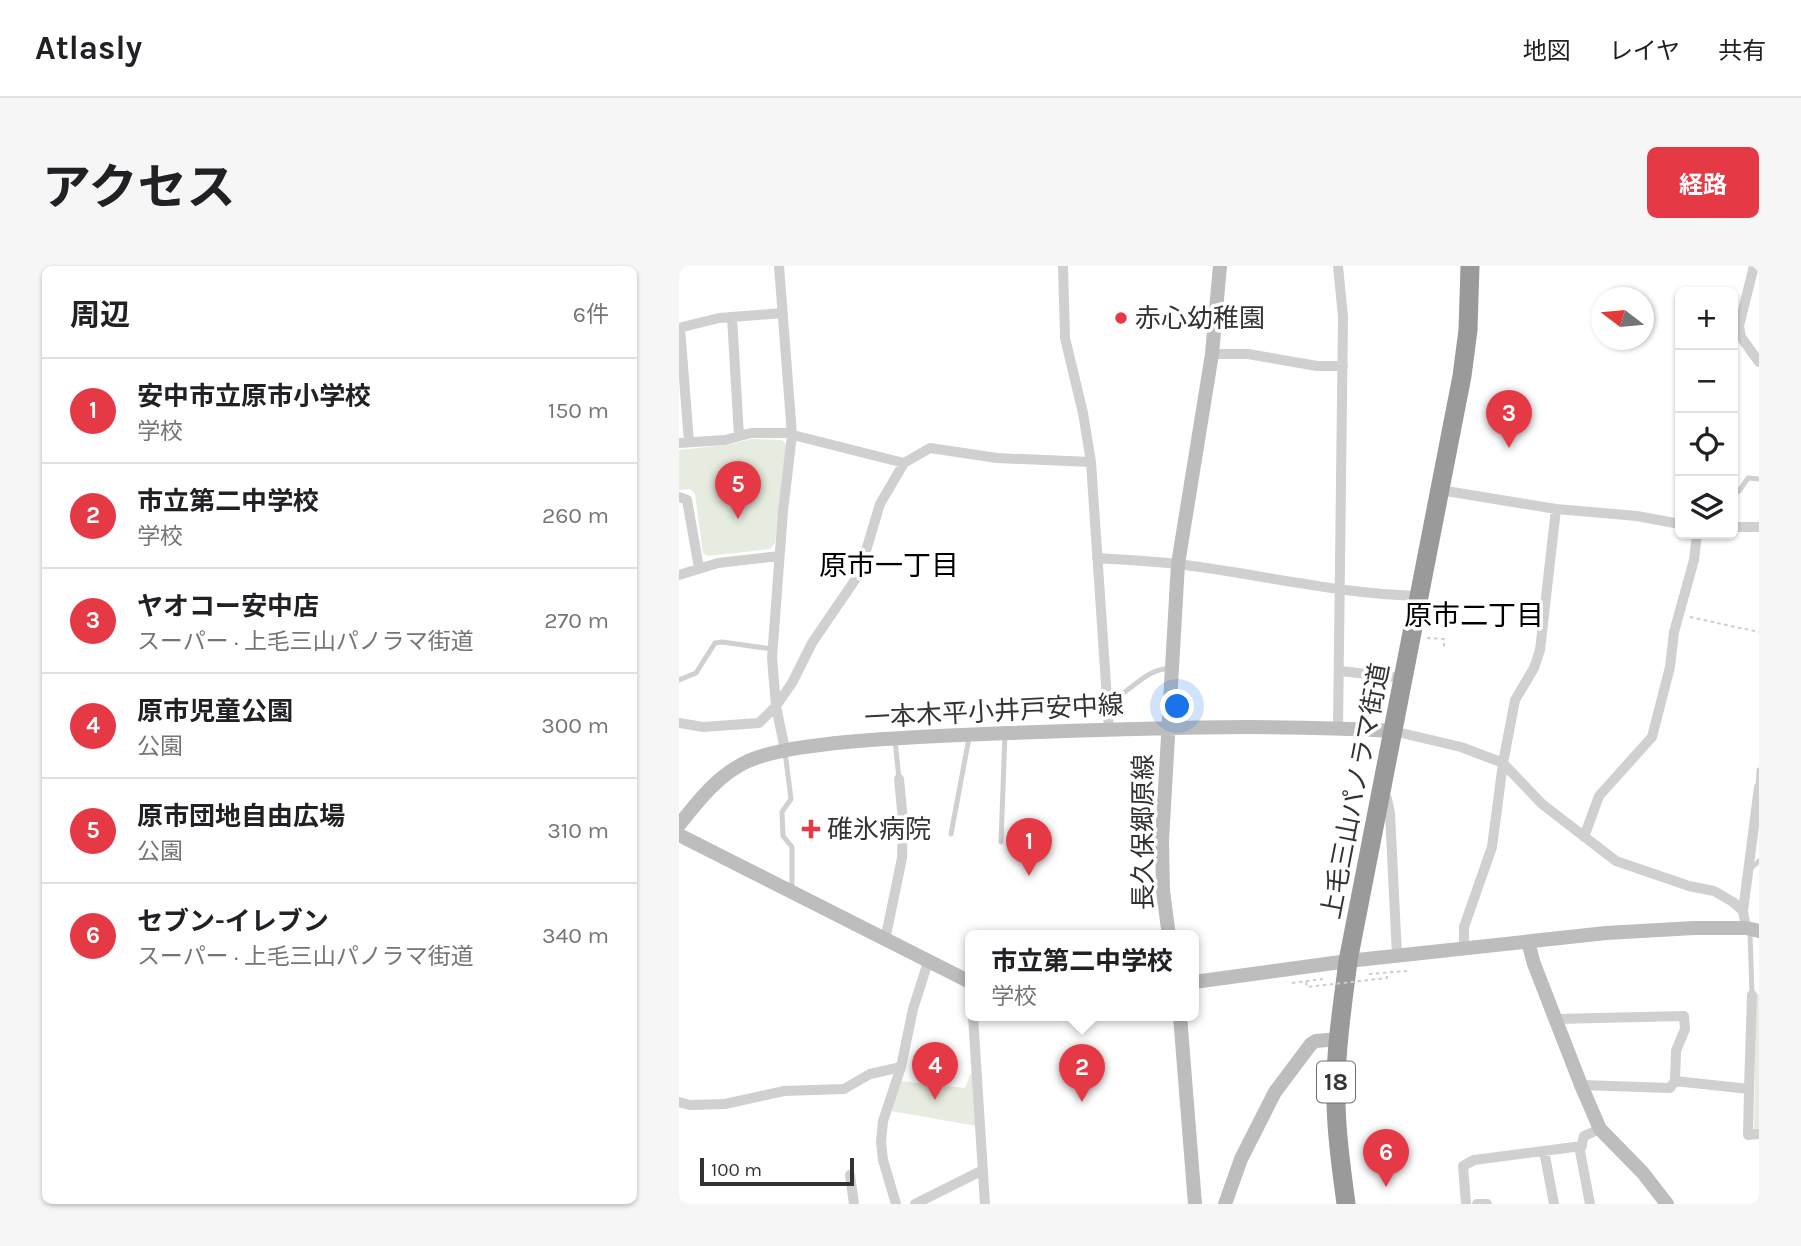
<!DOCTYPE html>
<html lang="ja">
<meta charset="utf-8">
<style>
:root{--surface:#fff;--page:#f6f6f6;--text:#202124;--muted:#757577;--line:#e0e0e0;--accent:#e63946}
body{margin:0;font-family:Karla,"Noto Sans JP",sans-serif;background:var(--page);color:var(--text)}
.controls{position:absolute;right:21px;top:21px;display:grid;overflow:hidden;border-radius:10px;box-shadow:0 2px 5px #0004}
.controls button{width:63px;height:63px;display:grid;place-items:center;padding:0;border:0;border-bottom:2px solid var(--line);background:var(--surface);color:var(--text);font:35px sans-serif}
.compass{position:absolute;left:912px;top:21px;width:63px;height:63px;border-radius:50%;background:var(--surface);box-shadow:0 2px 5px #0004;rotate:286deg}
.scale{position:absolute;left:21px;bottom:18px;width:154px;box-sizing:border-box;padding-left:7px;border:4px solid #333;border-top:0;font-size:19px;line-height:24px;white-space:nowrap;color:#333;-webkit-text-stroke:5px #fff;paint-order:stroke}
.you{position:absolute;left:499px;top:441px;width:24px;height:24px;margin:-18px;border:5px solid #fff;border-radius:50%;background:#1a73e8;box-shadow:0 0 0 10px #1a73e833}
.badge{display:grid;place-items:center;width:46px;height:46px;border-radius:50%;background:var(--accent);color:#fff;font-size:23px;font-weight:700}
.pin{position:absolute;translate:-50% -58px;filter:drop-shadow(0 2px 4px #0008)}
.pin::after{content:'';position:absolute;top:37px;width:24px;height:21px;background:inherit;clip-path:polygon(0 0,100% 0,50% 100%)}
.popup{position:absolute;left:286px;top:664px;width:234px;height:91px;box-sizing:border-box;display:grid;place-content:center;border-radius:10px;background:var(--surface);filter:drop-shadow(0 2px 5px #0005);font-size:23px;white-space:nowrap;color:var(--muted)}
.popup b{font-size:26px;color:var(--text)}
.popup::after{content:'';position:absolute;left:50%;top:100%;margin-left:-14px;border:14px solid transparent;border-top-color:var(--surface)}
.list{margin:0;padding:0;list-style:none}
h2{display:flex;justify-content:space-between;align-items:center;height:91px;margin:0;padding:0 28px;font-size:30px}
h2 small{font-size:23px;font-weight:400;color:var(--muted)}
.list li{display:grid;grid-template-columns:46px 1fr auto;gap:21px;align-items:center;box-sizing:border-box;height:105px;padding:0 28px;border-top:2px solid var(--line)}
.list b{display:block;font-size:26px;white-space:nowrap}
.list p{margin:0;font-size:23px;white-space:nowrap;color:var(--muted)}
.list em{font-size:23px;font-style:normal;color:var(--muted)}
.icon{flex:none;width:38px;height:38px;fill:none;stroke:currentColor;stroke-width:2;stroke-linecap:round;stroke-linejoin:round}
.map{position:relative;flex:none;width:1080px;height:938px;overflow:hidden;border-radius:10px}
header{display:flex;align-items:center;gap:42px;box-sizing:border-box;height:98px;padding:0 35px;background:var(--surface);border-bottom:2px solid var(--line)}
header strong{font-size:33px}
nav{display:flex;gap:38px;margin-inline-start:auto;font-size:24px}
.intro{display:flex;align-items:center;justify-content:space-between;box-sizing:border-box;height:168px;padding:0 42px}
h1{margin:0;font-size:49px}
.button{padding:18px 32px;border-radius:10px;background:var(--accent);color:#fff;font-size:24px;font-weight:700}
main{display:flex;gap:42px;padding:0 42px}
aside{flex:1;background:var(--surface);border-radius:10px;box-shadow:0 2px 5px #0004}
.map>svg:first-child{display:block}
.green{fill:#e6ecdf}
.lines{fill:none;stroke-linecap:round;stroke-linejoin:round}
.path{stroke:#cdcdcd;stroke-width:2;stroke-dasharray:3.5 3.5;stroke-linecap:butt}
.lane{stroke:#d0d0d0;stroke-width:5}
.street{stroke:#d0d0d0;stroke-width:10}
.secondary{stroke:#bdbdbd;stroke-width:14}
.highway{stroke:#9a9a9a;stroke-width:19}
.path-bridge{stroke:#cdcdcd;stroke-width:2;stroke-dasharray:3.5 3.5;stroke-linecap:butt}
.poi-dot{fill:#e63946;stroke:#fff;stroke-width:2.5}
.labels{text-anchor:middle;stroke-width:7;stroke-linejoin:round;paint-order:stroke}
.shield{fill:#fff;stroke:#707070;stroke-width:2}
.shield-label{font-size:24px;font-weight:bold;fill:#333}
.poi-label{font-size:26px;fill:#333;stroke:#fff;text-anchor:start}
.street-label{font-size:26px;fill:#333;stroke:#fff}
.neighbourhood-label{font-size:28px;fill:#000;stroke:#fff}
</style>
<header>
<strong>Atlasly</strong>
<nav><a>地図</a><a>レイヤ</a><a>共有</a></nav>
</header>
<div class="intro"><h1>アクセス</h1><a class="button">経路</a></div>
<main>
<aside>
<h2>周辺<small>6件</small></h2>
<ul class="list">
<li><span class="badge">1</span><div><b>安中市立原市小学校</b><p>学校</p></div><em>150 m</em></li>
<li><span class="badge">2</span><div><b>市立第二中学校</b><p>学校</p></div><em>260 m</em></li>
<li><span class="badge">3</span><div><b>ヤオコー安中店</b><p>スーパー · 上毛三山パノラマ街道</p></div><em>270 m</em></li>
<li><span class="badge">4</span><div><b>原市児童公園</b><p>公園</p></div><em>300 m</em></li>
<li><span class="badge">5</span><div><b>原市団地自由広場</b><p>公園</p></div><em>310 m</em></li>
<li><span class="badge">6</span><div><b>セブン-イレブン</b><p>スーパー · 上毛三山パノラマ街道</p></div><em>340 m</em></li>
</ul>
</aside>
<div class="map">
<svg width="1080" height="938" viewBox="0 0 1080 938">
<rect width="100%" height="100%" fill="#fff"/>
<!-- green -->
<path class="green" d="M 73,173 L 103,174 L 107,178 L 96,277 L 91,283 L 29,290 L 24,287 L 16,228 L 11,223 L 0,224 L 0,184 L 47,179 Z
M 1077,728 L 1080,728 L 1080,865 L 1075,865 Z
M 294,802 L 298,860 L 212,845 L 222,815 L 286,822 Z"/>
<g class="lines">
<!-- path -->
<path class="path" d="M 1011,351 L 1080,366
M 748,372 L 765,373 L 765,384
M 690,708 L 728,705
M 613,717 L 644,713"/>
<!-- lane -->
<path class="lane" d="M 1054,228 L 1060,225 L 1069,212 L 1080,213
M 0,414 L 17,407 L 36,377 L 43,376 L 93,383
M 428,435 C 454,427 462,404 492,402
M 216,474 L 220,513
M 106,486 L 112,533 L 103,546 L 104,570 L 113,581 L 113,623
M 1079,521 L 1080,504
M 272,568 L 290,472
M 322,576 L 326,468
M 1071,603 L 1080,595
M 1071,666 L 1073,729"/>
<!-- street -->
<path class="street" d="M 100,0 L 113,169 L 104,245 L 93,392 L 97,440 L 106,484
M 384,0 L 386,72 L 404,147 L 412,196 L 430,463
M 1075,0 L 1060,60 L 1062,71 L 1080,96
M 53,51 L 60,170
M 0,62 L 40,52 L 104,47
M 1,62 L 10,176
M 533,88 L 569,88 L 638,100 L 664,100
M 0,177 L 46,174 L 72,167 L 106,167 L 225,197
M 761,224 L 877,243 L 958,250 L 1001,258
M 0,231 L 8,234 L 20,302
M 1054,261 L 1080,261
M 418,292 C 445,294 473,295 499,298 C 580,308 659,328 741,330
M 0,309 L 39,297 L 100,290
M 661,405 L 725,412
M 0,457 L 24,461 L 80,457 L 97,440 L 113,417 L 133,377 L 180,308 L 201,238 L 225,197 L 251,182 L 318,192 L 412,196
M 659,462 L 664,51 L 659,0
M 714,465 L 782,481 L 824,497 L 863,538 L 937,595 L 1010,620 L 1035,625 L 1054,636 L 1064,645 L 1067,662
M 701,532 L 708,533 L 711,547 L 718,690
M 905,571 L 920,530 L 973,471 L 991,401 L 995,366 L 1015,294 L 1018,268
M 1064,645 L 1080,521
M 206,674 L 223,592 L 224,554 L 220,513
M 785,682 L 785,661 L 813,581 L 824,497 L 836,434 L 855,402 L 861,384 L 877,243
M 294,750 L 306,938
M 877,753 L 1005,750 L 1006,763 L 997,785 L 996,815
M 902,819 L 991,822 L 996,815 L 1070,823 L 1069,869 L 1080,868
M 1070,823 L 1073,729
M 0,836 L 11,839 L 46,838 L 105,825 L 165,823 L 191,808 L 222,801
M 865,885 L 875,938
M 171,909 L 175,938
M 217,938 L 204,894 L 202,876 L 204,855 L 222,801 L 234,743 L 249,696
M 236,938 L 304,904
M 787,938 L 784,900 L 795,894 L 903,880
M 798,938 L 808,938
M 911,938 L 901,885 L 905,870 L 921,863"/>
<!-- secondary -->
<path class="secondary" d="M 0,559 C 20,534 39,509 69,495 C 98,483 127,481 157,477 C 207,472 256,470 306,468 C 441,463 578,457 714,465
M 0,569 L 291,716
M 490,670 L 484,625 L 483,574 L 499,298 L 533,88 L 541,0
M 849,676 L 855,698 L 902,819 L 921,863 L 964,907 L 988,938
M 515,716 L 669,695 L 927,667 L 1015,662 L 1067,662 L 1080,665
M 501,750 L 516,938
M 546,938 L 562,893 L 596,826 L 632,778 L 637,775 L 660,773"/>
<!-- highway -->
<path class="highway" d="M 667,938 C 662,899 656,859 657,819 C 657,778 664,736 669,695 L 783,110 L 789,64 L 791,0"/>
<!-- path-bridge -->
<path class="path-bridge" d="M 627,716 L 628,721 L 708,712 L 708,707"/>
</g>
<!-- markers -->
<g class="poi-dot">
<circle cx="442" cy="52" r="7"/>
<path d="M128.5 552.5h7v7h7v7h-7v7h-7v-7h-7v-7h7z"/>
</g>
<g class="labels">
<!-- shield labels -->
<rect class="shield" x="638" y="795.5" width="38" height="41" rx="5"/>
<g class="shield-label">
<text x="657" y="824">18</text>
</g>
<!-- poi labels -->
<g class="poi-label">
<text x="456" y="61">赤心幼稚園</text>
<text x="148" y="572">碓氷病院</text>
</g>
<!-- street labels -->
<g class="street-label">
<text transform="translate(315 445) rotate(-3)" y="9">一本木平小井戸安中線</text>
<text transform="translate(676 525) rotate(-79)" y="9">上毛三山パノラマ街道</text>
<text transform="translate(464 566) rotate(-90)" y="9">長久保郷原線</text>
</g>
<!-- neighbourhood labels -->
<g class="neighbourhood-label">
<text x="210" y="309">原市一丁目</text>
<text x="795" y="359">原市二丁目</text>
</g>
</g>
</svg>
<div class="controls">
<button>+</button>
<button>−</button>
<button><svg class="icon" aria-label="locate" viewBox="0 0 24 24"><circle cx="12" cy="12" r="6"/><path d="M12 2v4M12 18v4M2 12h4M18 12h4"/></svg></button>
<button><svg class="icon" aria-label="layers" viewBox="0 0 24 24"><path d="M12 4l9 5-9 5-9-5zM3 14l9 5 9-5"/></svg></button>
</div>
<svg class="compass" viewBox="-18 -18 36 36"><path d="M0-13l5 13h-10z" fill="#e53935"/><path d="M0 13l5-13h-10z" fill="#757577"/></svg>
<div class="scale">100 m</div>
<div class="you"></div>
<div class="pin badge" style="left:350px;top:610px">1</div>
<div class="pin badge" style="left:403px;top:836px">2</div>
<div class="popup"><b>市立第二中学校</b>学校</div>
<div class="pin badge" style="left:830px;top:182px">3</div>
<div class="pin badge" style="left:256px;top:834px">4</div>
<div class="pin badge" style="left:59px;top:253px">5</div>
<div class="pin badge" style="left:707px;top:921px">6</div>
</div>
</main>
